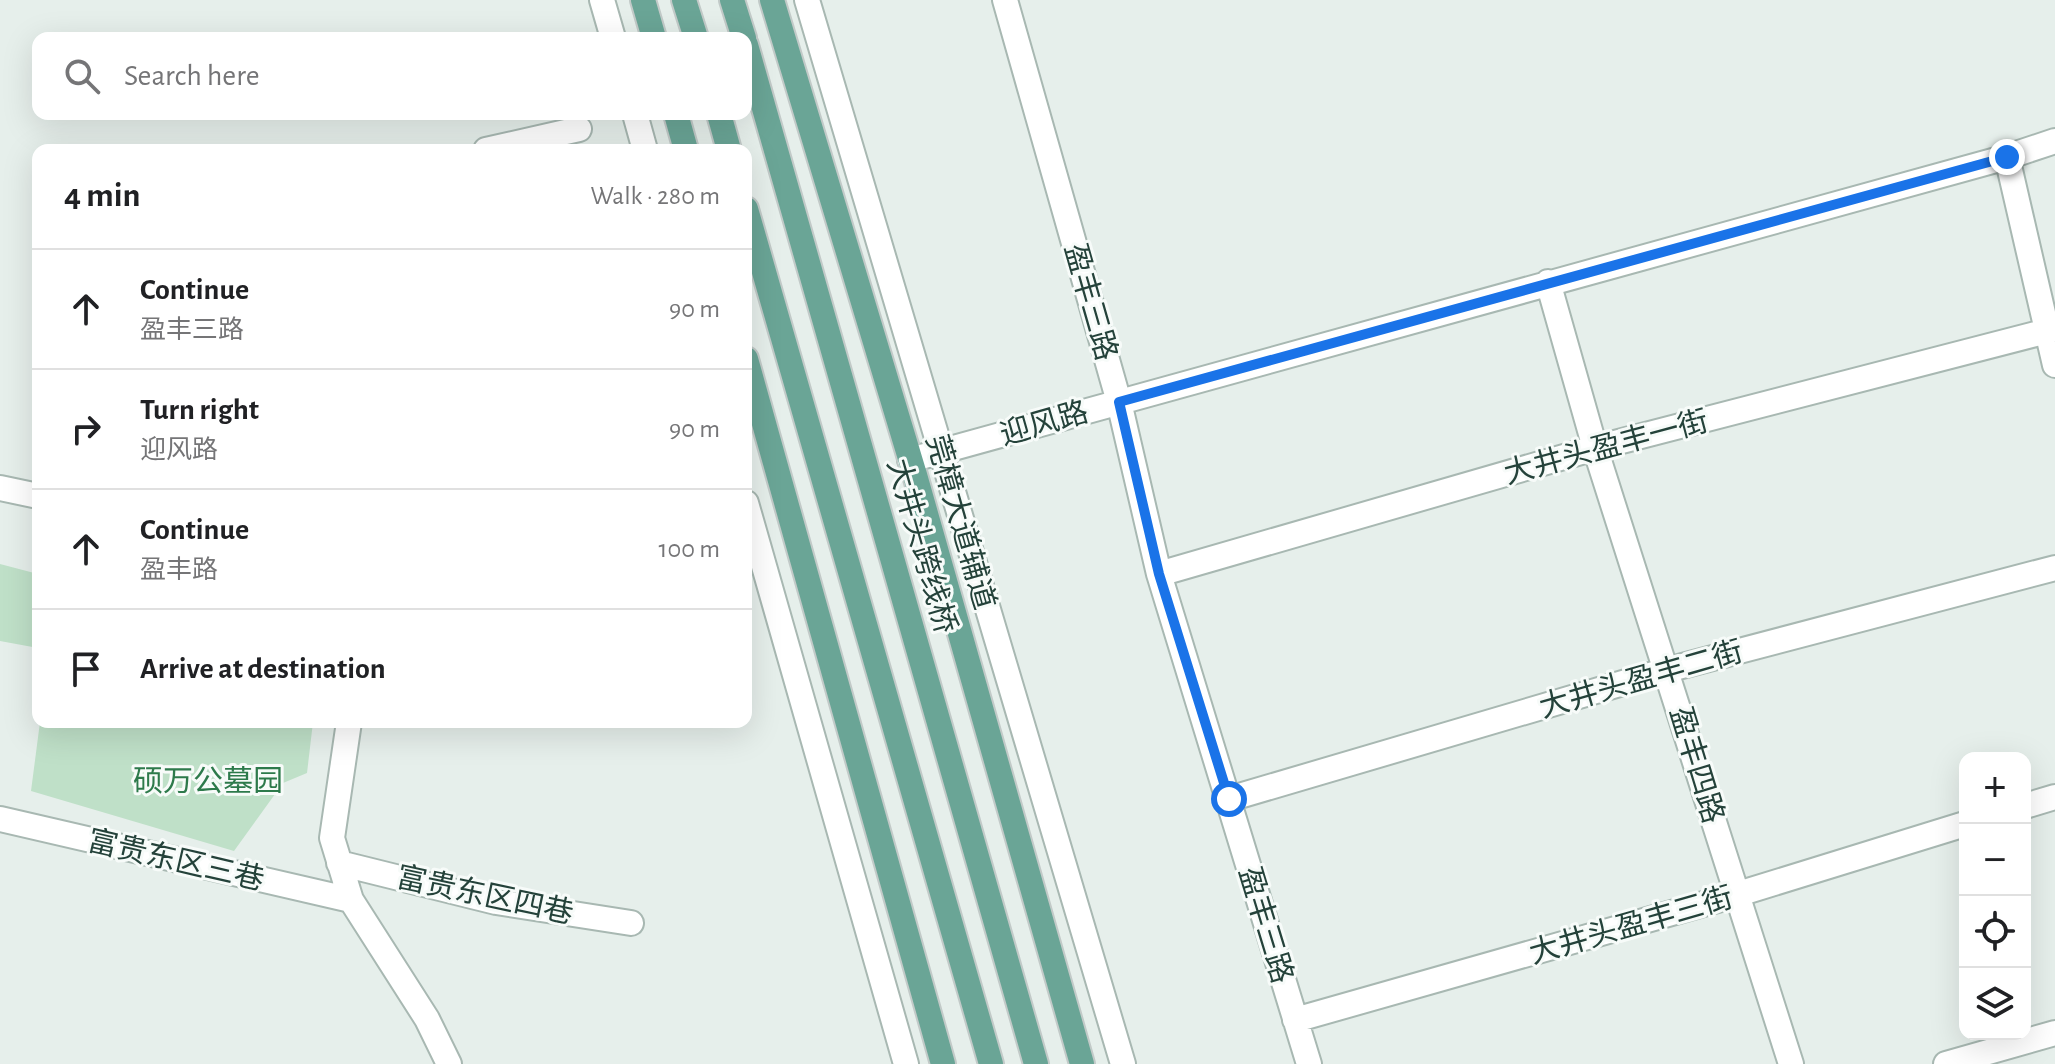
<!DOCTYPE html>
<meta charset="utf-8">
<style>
:root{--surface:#fff;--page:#f6f6f6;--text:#202124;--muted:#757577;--line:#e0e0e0}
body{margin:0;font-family:"Alegreya Sans","Noto Sans SC",sans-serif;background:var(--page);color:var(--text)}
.controls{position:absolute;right:24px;bottom:24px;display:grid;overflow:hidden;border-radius:16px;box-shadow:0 8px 32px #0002}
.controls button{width:72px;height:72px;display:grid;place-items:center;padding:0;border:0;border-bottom:2px solid var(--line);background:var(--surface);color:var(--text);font:40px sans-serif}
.stop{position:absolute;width:24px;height:24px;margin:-18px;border:6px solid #1a73e8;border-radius:50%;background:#fff}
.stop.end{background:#1a73e8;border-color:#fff;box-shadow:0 2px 8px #0008}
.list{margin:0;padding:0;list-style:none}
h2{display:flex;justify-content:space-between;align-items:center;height:104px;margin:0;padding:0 32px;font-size:34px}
h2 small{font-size:26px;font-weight:400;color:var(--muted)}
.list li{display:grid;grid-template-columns:52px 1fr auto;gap:24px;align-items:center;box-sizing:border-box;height:120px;padding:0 32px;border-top:2px solid var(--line)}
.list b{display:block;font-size:30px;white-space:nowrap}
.list p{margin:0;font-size:26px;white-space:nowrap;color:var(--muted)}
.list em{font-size:26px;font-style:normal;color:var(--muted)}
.icon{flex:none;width:44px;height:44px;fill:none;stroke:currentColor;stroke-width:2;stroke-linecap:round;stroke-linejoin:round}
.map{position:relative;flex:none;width:2055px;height:1064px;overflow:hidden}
.search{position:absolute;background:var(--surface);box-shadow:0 8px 32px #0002;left:32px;top:32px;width:720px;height:88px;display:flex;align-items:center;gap:20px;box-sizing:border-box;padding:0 28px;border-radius:16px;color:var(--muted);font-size:30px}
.panel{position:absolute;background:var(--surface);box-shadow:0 8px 32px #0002;left:32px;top:144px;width:720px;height:584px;border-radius:16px}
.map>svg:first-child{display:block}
.green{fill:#bfe0c8}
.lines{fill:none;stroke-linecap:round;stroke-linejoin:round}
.minor-casing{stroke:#a8b8b2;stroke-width:28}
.major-casing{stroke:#c2cac8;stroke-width:28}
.minor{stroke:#fff;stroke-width:24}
.major{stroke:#6aa596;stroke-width:24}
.route{stroke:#1a73e8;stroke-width:10}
.labels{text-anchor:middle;stroke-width:6;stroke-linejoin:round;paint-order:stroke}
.street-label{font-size:30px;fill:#24423a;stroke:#f7fbf9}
.park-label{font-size:30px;fill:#2d7a4b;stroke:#f7fbf9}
</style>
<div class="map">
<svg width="2055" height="1064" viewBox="0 0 2055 1064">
<rect width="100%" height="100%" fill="#e6efeb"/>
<!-- green -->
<path class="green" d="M 0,564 L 38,574 L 38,648 L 0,641 Z
M 40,722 L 313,722 L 307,773 L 283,783 L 234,851 L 31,791 Z"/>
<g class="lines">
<!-- minor casing -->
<g class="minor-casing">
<path id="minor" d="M 602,0 L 613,38
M 807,0 L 1123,1064
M 1005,0 L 1119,402 L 1159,574 L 1309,1064
M 635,114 L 645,150
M 486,150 L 579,129
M 2007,157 L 2055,365
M 1548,282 L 1595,448 L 1791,1064
M 910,460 L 2007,157 L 2055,141
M 0,488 L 38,496
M 746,503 L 906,1064
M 1159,574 L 1595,448 L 2055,329
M 349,722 L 332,838 L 351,900 L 427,1019 L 449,1064
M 1229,799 L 1667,670 L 2055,568
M 2025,806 L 2055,797
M 0,819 L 351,900
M 339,863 L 496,902 L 631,923
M 1295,1020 L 1735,895 L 1965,824
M 1946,1064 L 2055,1033"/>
</g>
<!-- major casing -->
<g class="major-casing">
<path id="major" d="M 643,0 L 654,38
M 684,0 L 696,38
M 732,0 L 744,38
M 772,0 L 915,475 L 1082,1064
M 746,45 L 1036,1064
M 676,114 L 686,150
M 719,114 L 729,150
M 746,209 L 991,1064
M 746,359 L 943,1064"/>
</g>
<!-- minor -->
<use href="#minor" class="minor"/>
<!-- major -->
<use href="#major" class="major"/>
</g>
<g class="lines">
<!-- route -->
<path class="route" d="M 1229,799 L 1159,574 L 1119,402 L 2007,157"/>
</g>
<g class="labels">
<!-- street labels -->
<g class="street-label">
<text transform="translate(1091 302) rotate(74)" y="10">盈丰三路</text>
<text transform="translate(1044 423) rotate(-16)" y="10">迎风路</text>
<text transform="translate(1606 447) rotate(-15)" y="10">大井头盈丰一街</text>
<text transform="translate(961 522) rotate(74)" y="10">莞樟大道辅道</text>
<text transform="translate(922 546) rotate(74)" y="10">大井头跨线桥</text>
<text transform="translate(1641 679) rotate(-16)" y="10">大井头盈丰二街</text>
<text transform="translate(1697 765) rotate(73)" y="10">盈丰四路</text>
<text transform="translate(176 860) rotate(13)" y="10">富贵东区三巷</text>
<text transform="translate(485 895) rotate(12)" y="10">富贵东区四巷</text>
<text transform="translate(1266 925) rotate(73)" y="10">盈丰三路</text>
<text transform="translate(1631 925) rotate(-16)" y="10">大井头盈丰三街</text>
</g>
<!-- park labels -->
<g class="park-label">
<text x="208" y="791">硕万公墓园</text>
</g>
</g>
</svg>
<div class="controls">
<button>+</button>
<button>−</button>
<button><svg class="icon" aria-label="locate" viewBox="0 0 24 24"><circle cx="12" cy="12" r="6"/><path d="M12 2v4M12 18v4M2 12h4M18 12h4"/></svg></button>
<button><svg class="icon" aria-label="layers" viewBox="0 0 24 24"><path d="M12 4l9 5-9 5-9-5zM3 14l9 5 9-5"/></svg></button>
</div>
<div class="stop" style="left:1229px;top:799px"></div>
<div class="stop end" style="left:2007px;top:157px"></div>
<div class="search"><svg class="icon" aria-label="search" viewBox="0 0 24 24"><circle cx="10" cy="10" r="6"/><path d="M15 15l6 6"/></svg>Search here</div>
<section class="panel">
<h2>4 min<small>Walk · 280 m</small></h2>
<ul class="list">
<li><svg class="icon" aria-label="ahead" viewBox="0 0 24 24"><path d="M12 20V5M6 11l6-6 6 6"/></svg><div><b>Continue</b><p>盈丰三路</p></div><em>90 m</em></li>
<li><svg class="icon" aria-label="right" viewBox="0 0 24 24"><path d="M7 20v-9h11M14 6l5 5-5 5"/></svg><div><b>Turn right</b><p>迎风路</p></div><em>90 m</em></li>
<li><svg class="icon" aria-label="ahead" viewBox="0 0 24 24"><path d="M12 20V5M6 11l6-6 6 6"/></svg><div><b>Continue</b><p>盈丰路</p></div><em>100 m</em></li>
<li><svg class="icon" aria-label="arrive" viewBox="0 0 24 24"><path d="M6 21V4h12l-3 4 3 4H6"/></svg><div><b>Arrive at destination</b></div></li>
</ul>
</section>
</div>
